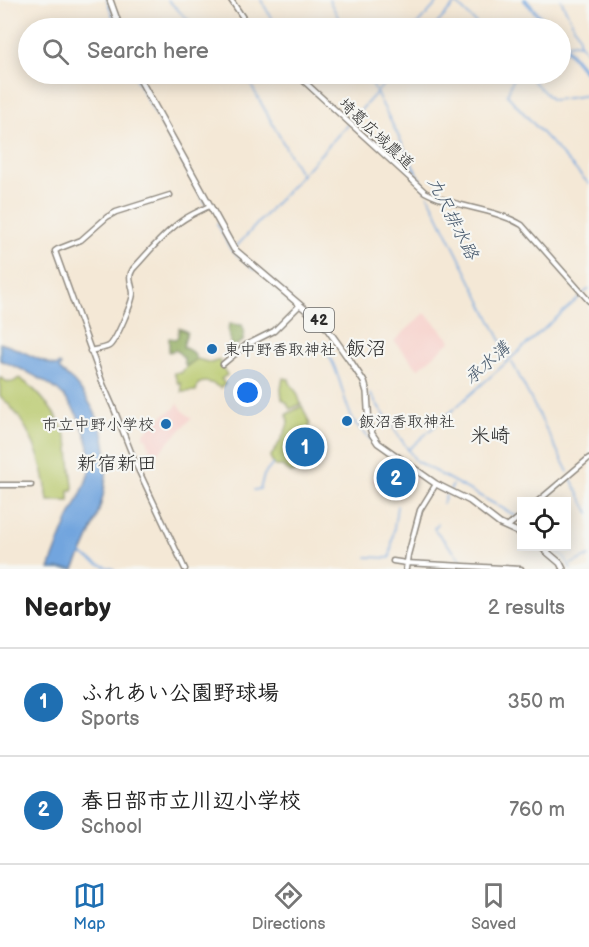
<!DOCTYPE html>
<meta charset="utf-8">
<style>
:root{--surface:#fff;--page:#f6f6f6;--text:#222;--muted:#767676;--line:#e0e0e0;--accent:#1f6fb2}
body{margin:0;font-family:"Balsamiq Sans","Klee One",sans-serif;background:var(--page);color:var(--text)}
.controls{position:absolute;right:18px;bottom:18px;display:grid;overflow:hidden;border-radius:0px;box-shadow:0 3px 15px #0003}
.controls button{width:54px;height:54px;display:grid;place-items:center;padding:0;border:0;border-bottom:2px solid var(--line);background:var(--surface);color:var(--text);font:30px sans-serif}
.you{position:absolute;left:248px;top:393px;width:21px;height:21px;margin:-15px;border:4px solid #fff;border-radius:50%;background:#1a73e8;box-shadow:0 0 0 9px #1a73e833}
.badge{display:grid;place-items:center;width:39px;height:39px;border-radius:50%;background:var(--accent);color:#fff;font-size:20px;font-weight:700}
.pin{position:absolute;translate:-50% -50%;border:3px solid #fff;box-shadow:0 2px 6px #0006}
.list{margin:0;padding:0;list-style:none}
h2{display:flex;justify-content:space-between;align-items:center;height:78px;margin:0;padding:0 24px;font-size:26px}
h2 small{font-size:20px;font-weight:400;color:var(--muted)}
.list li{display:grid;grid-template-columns:39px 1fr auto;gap:18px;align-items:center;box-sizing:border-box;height:108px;padding:0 24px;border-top:2px solid var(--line)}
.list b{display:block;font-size:22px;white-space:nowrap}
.list p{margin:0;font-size:20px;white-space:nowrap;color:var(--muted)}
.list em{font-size:20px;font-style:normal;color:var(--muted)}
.icon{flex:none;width:33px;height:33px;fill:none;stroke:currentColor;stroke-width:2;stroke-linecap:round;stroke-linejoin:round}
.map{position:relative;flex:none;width:589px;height:569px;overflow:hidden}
.search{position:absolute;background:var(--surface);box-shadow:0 3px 15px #0003;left:18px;right:18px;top:18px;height:66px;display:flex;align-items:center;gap:15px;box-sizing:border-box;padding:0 21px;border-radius:33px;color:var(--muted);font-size:22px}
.sheet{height:294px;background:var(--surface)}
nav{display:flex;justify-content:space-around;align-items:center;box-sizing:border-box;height:84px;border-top:2px solid var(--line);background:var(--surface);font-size:16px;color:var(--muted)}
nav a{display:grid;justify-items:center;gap:3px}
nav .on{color:var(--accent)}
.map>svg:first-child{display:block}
.built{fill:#f7d0ca}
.green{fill:#b8c86a;stroke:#727a4a;stroke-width:1.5}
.forest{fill:#92ac5e;stroke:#5e6c44;stroke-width:1.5}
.water{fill:#72a5de;stroke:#4e6884;stroke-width:1.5}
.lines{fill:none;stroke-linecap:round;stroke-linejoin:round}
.stream{stroke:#72a5de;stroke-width:1.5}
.river{stroke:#72a5de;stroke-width:4}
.tertiary-casing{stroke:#908a80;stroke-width:7}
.primary-casing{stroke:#908a80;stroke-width:8}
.tertiary{stroke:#fff;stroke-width:4}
.primary{stroke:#fff;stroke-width:5}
.poi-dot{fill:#1f6fb2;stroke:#f6f6f2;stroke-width:2}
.labels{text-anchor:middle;stroke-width:4.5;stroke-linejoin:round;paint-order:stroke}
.shield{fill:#f6f6f2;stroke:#686867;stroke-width:1.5}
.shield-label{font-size:15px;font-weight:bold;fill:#2b2b2b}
.street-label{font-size:16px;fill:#2b2b2b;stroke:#f6f6f2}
.poi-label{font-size:16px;fill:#2b2b2b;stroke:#f6f6f2;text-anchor:start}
.water-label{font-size:18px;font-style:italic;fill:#44566a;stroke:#f6f6f2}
.quarter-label{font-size:20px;fill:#2b2b2b;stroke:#f6f6f2}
</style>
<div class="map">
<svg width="589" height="569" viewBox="0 0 589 569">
<rect width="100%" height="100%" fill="#f6f6f2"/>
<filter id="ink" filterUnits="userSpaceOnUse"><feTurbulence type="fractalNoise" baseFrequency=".0167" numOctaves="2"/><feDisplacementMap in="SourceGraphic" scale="12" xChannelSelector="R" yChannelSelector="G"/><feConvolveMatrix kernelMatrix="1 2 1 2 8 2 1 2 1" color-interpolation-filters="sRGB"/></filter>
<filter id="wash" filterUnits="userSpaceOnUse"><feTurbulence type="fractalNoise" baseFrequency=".008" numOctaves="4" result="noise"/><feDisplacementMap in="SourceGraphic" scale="24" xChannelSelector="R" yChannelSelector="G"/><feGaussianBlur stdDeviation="1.35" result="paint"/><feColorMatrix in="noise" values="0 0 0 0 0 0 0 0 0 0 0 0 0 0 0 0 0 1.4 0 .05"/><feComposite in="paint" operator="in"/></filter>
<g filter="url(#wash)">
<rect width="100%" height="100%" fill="#f4e8d6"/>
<!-- built -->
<path class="built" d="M 425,313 L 451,341 L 418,369 L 394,341 Z
M 178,403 L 184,412 L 192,418 L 191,419 L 159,452 L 152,452 L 149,455 L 149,447 L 147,439 L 143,437 L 145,432 L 149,428 L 149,421 L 159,420 L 165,414 L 174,409 Z
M 394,462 L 403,469 L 405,468 L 408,470 L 410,468 L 420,475 L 400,495 L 399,498 L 396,493 L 389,497 L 386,496 L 372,480 Z"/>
<!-- green -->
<path class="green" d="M 197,359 L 211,363 L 219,360 L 227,375 L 221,379 L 225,384 L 220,388 C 213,383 205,380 198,384 L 196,391 L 182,392 L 181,383 L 178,383 L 174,373 L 181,373 L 186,367 Z
M 0,377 C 9,383 10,385 19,378 C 41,392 60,418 68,442 C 70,448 69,455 70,461 C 71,471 73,480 73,490 L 69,490 L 69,501 L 48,501 C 44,463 30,422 0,396 Z
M 283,378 L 289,379 L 290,383 L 297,393 L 301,404 L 290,409 L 287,403 L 282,399 L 281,389 Z
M 302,406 L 310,424 L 307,432 L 308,446 L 304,463 L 306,467 L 291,473 L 282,466 L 275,466 L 270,457 C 274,453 287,430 288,423 C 288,421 287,416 287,414 Z"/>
<!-- forest -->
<path class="forest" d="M 229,324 L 242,325 L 244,330 L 243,341 L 235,346 L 231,345 L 228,331 Z
M 179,328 L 187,332 L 183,347 L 194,353 L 196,359 L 186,366 L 184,362 L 184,358 L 176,350 L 169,352 L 169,338 L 176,339 L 178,336 Z"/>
<!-- water -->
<path class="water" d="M 0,343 C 19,348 37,360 56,366 L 59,364 L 61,365 L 59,369 C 63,373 68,377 73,381 C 81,390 89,401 94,411 C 122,463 99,521 74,569 L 49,569 C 55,552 62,534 69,518 C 77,503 85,488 89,472 C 95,445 77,406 57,390 C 40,377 19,368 0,360 Z"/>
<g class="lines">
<!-- stream -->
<path class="stream" d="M 107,0 L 117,28
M 168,0 L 181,13
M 261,0 L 277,28
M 329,0 L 344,28
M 561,0 L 578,34 L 580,44 L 589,54
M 182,14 L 198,28
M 414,28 L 440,0
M 433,28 L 456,3 L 481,28
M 563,45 L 574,43 L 579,44
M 133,74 L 207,206
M 245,74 L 301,175
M 302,74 L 305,79
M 367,74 L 426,191
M 515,74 L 507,95 L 589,184
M 526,74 L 551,99 L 554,100 L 589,95
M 370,77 L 373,74
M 351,121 L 393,74
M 428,195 L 508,355
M 217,223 L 231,250 L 255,270
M 236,247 L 348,124
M 584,293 L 589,289
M 316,342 C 338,356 341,395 352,418 C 358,428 367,435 374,443
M 512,362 L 568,472
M 370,394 L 416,461 L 502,508 L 516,516 L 522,522
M 408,450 L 582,295
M 570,477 L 589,513
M 254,490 L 260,489 L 264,475 L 273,464
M 450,490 L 453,485
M 443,503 L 446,495
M 438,524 L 434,528 L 435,530 L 463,562
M 552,546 L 565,558 L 571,569
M 80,553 L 98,564 L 114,569
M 367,557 L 390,558 L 397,506
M 571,564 L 589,556
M 469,568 L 470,569"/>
<!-- river -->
<path class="river" d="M 525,0 L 550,28
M 560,41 L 589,76"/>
</g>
</g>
<g filter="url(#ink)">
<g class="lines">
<!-- tertiary casing -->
<g class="tertiary-casing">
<path id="tertiary" d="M 231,0 L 250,28
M 296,74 L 425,192 C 455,208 494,208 522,225 L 589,301
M 170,195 L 116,212 L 107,217 L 81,240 L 58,249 L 55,251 L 103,384 L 114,409 L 137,467 L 185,569
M 90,351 C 96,349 104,349 109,346 C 116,341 133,301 133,293 C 132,283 127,278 133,269 C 148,253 162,235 180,222 C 189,215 200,211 209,206
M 223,364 L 246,345 L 274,331 L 300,305
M 0,485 L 31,485
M 537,502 L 589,458
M 507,527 L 522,515
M 393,561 L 406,563 L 521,569
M 406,569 L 408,555 L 420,510 L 436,484"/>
</g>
<!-- primary casing -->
<g class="primary-casing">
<path id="primary" d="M 110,0 L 120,28
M 137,74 L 234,249 L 326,327 L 351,362 L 364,382 L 367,392 L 369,425 L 372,434 L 378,443 L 436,484 L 470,501 L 500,524 L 522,534
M 540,546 L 560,563 L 563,569"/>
</g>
<!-- tertiary -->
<use href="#tertiary" class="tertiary"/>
<!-- primary -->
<use href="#primary" class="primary"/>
</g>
</g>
<!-- markers -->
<g class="poi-dot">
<circle cx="212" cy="349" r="6"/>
<circle cx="347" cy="421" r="6"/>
<circle cx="166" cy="424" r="6"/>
</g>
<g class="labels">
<!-- shield labels -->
<rect class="shield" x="304" y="308" width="30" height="24" rx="4.5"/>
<g class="shield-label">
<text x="319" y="325">42</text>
</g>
<!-- street labels -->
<g class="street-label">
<text transform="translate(377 133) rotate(43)" y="6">埼葛広域農道</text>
</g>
<!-- poi labels -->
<g class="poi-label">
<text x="224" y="355">東中野香取神社</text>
<text x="359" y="427">飯沼香取神社</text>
<text x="154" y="430" text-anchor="end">市立中野小学校</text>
</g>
<!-- water labels -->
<g class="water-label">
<text transform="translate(453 218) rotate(63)" y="6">九尺排水路</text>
<text transform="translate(487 363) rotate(-42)" y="6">承水溝</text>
</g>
<!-- quarter labels -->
<g class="quarter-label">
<text x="366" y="355">飯沼</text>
<text x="490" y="442">米崎</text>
<text x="117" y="470">新宿新田</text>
</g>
</g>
</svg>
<div class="controls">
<button><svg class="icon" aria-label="locate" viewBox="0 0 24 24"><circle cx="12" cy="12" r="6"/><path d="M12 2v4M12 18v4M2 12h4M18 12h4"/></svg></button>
</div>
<div class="you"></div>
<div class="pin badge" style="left:305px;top:447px">1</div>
<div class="pin badge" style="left:396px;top:478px">2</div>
<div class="search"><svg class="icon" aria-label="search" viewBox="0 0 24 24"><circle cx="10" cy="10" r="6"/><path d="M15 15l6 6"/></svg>Search here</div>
</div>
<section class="sheet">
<h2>Nearby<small>2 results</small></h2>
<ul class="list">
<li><span class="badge">1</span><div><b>ふれあい公園野球場</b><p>Sports</p></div><em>350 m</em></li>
<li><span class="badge">2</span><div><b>春日部市立川辺小学校</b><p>School</p></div><em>760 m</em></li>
</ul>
</section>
<nav>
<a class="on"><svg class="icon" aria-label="map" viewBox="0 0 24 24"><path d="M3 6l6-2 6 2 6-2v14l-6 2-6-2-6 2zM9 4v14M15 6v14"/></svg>Map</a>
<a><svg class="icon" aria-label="directions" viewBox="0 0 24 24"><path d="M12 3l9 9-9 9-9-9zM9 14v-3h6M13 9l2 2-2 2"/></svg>Directions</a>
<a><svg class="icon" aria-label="saved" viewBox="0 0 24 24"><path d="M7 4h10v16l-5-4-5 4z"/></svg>Saved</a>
</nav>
